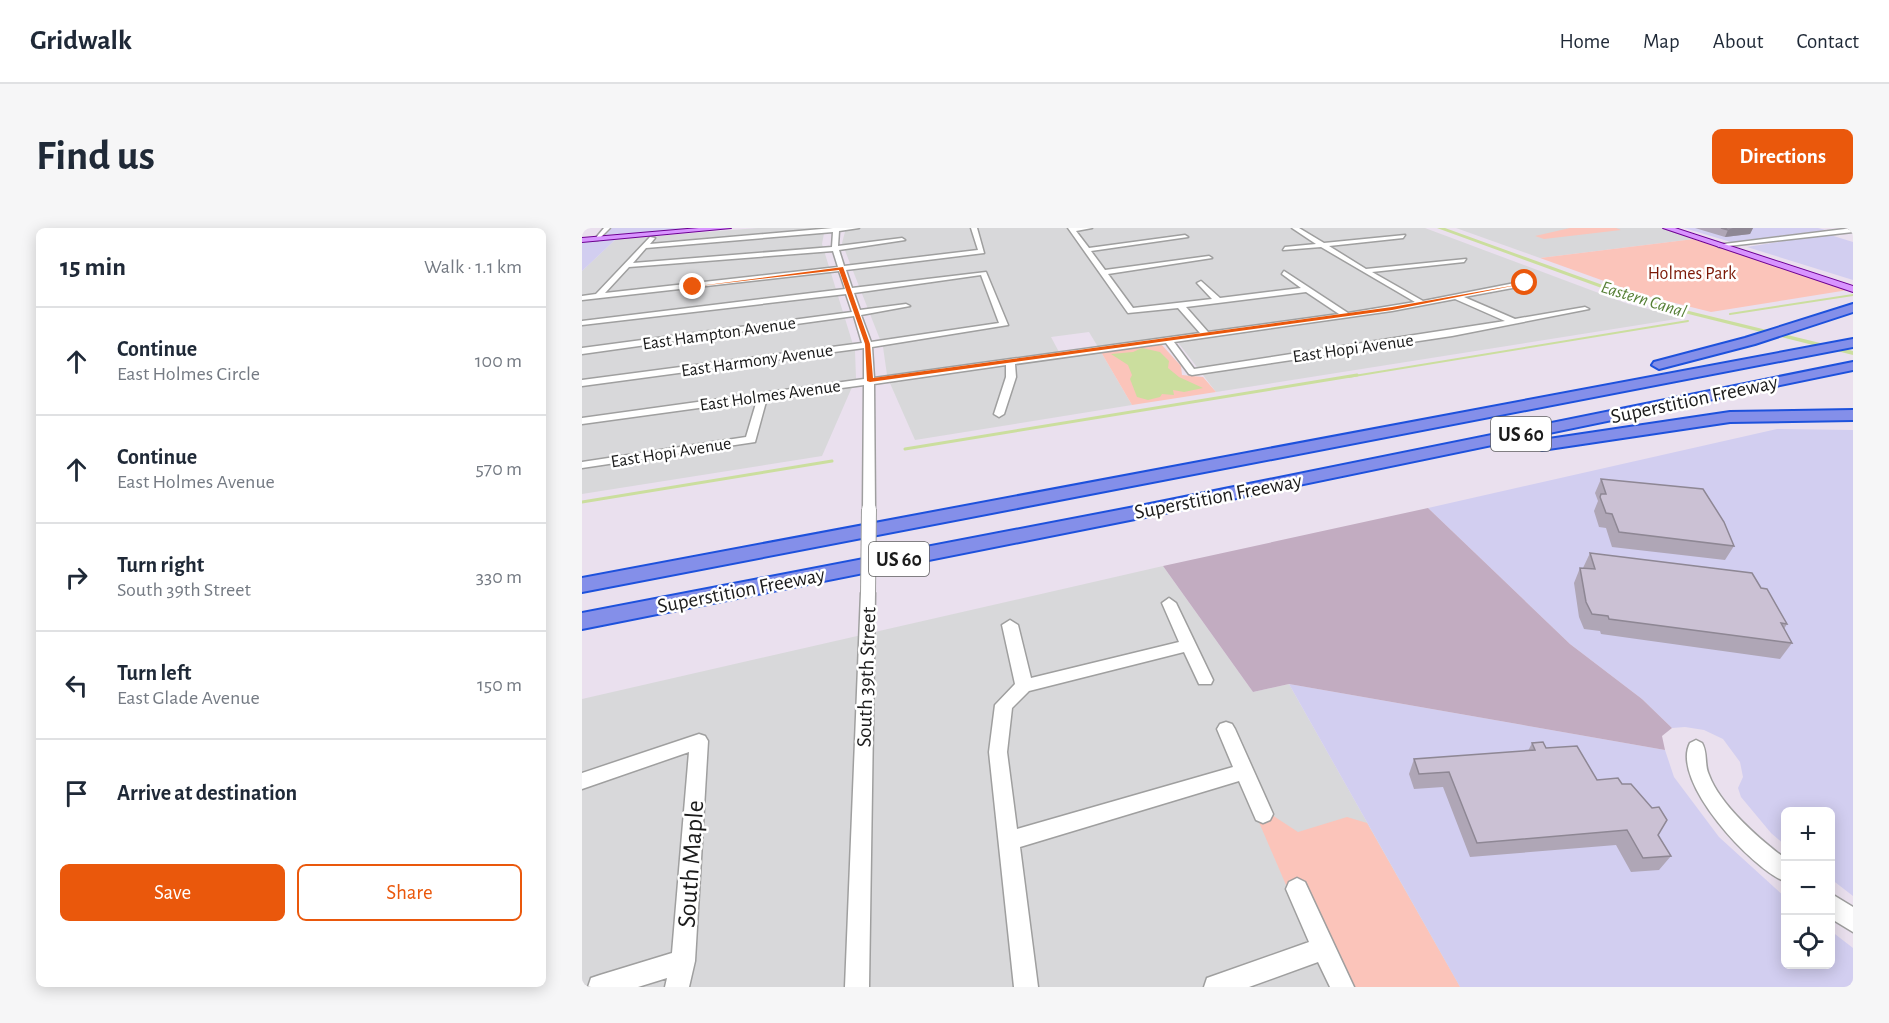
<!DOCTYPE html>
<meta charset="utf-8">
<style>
:root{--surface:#fff;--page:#f6f6f7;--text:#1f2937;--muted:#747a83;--line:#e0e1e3;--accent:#ea580c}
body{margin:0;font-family:"Alegreya Sans",sans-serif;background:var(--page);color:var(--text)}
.controls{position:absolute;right:18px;bottom:18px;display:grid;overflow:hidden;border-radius:9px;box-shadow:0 3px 15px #0003}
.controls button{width:54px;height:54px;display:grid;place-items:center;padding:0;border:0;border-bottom:2px solid var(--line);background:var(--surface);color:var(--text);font:30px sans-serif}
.stop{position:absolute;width:18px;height:18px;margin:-14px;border:4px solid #ea580c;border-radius:50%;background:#fff}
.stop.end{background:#ea580c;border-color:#fff;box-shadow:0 2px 6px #0008}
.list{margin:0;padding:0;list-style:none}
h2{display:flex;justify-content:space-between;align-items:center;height:78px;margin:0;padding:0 24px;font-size:26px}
h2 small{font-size:20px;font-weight:400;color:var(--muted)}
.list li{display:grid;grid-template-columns:39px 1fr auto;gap:18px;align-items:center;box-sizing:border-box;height:108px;padding:0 24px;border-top:2px solid var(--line)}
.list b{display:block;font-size:22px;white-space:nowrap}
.list p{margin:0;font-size:20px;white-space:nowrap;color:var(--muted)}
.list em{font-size:20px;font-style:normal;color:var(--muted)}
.actions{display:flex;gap:12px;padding:18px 24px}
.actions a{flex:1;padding:14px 0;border:2px solid var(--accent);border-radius:9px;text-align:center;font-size:21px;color:var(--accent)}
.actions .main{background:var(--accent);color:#fff}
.icon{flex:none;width:33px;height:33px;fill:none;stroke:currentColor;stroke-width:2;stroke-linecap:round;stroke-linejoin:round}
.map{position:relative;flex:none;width:1271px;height:759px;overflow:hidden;border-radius:9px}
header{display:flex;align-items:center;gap:36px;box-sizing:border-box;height:84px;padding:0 30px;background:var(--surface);border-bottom:2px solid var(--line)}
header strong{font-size:28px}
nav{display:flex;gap:33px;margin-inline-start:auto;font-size:21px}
.intro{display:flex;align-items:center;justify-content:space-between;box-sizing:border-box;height:144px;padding:0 36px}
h1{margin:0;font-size:42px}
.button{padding:15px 27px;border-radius:9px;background:var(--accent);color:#fff;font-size:21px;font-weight:700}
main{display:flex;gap:36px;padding:0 36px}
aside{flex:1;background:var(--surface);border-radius:9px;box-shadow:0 3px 15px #0003}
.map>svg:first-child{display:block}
.residential{fill:#d8d8da}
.commercial{fill:#d2cef0}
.construction{fill:#c2acc1}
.park{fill:#fbc4ba}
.water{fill:#cbde9e}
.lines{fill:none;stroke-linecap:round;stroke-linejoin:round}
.stream-far1{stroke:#cbde9e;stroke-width:2}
.stream{stroke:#cbde9e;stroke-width:3}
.canal{fill:#cbde9e;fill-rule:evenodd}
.minor-casing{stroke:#9f9f9f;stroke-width:3}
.major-casing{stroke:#6d0093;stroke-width:2}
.highway-casing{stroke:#1d51dc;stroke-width:4}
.minor{fill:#fff;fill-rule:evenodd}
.major{fill:#d894ff;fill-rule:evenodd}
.highway{fill:#848fe9;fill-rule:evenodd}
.minor-bridge-casing{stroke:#9f9f9f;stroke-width:16;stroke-linecap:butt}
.minor-bridge{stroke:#fff;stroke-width:14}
.wall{fill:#afa6b6}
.shaded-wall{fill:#8e8794}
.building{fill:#cbc1d4;stroke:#8e8794;stroke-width:1.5}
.route{fill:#ea580c}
.labels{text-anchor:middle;stroke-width:5;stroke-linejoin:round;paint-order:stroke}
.far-park-label{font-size:18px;fill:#7c1907;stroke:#fff}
.far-water-label{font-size:18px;font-style:italic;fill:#557f35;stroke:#fff}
.far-street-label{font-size:18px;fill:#1b1b1b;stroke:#fff}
.shield{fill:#fff;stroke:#5f5f5f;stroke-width:1.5}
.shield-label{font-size:20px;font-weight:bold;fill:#1b1b1b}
.street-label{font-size:21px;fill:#1b1b1b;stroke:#fff}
.near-street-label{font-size:26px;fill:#1b1b1b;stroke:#fff}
</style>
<header>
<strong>Gridwalk</strong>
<nav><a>Home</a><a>Map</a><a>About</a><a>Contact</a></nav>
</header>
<div class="intro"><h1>Find us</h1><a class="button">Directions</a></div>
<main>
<aside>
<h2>15 min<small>Walk · 1.1 km</small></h2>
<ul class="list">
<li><svg class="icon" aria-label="ahead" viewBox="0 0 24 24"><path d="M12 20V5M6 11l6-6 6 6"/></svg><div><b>Continue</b><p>East Holmes Circle</p></div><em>100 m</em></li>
<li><svg class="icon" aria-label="ahead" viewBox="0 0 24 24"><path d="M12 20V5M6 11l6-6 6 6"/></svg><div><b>Continue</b><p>East Holmes Avenue</p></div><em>570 m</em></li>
<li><svg class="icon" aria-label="right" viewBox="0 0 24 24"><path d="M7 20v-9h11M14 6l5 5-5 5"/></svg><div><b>Turn right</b><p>South 39th Street</p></div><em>330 m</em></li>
<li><svg class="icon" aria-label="left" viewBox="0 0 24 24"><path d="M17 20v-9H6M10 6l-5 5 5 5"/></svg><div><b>Turn left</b><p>East Glade Avenue</p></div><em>150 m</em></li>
<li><svg class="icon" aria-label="arrive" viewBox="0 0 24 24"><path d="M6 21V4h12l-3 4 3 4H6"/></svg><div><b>Arrive at destination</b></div></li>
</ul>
<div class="actions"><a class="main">Save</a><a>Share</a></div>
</aside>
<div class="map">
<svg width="1271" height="759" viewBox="0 0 1271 759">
<rect width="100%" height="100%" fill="#eae0ee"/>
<!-- residential -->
<path class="residential" d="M 176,0 L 243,0 L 240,16 L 273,123 L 274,150 L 240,228 L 0,266 L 0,43 L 34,11 Z
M 264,0 L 843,0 L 1046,76 L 1101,90 L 634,164 L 591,108 L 516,119 L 507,104 L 469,109 L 477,124 L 305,147 L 301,119 L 260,15 Z
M 874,0 L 1080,0 L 1112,11 L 958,30 Z
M 519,124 L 550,177 L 333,212 L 307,153 Z
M 581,338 L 671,464 L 707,456 L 878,759 L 0,759 L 0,471 Z"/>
<!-- commercial -->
<path class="commercial" d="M 30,0 L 123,0 L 23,7 Z
M 1102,0 L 1236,0 L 1244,2 L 1149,14 Z
M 1245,6 L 1271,14 L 1271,52 L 1165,19 Z
M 34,11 L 0,43 L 0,14 Z
M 1195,201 L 1271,202 L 1271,668 L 1249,651 L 1248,584 L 1204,584 L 1203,617 L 1189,605 L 1159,569 L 1156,560 L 1161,549 L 1158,534 L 1141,511 L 1122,502 L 1103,499 L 1090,500 L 1060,471 L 988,416 L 846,280 Z
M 707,456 L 1083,522 L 1092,549 L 1137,609 L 1203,669 L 1204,736 L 1248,736 L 1249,703 L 1271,720 L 1271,759 L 878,759 Z"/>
<!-- construction -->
<path class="construction" d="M 846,280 L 988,416 L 1060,471 L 1090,500 L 1080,508 L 1083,522 L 707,456 L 671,464 L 581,338 Z"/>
<!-- park -->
<path class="park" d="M 988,0 L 1034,0 L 1039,2 L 962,11 L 953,8 Z
M 1112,11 L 1266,62 L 1129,84 L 1061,67 L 958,30 Z
M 579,116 L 599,138 L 600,147 L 621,149 L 634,164 L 550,177 L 519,124 Z
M 690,587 L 716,604 L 765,589 L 785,595 L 878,759 L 768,759 L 718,653 L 704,657 L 676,592 Z"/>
<!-- water -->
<path class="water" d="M 560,120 L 578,124 L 587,133 L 586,140 L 597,149 L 621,160 L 602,164 L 591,162 L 592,167 L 580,166 L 578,169 L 566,172 L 555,169 L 548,151 L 550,147 L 546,137 L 529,126 L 551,124 Z"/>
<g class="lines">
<!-- stream-far1 -->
<path class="stream-far1" d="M 1148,86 L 1271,67
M 766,149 L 1106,93"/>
<!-- stream -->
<path class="stream" d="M 323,221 L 775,147
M 0,274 L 250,233"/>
<!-- canal -->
<path class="canal" d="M 855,0 L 863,0 L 1062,72 L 1271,123 L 1271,127 L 1058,74 Z"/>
<!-- minor casing -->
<g class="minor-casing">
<path id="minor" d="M 22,0 L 28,0 L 16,12 L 12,12 Z
M 251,0 L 277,0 L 257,3 L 256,18 L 320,10 L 323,12 L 257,22 L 262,38 L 396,22 L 389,0 L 395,0 L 402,25 L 264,42 L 270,60 L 404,44 L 426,97 L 290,119 L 292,150 L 618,105 L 596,80 L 546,85 L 486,0 L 510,0 L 494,3 L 507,20 L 603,7 L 606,9 L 509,23 L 523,42 L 627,28 L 630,30 L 526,46 L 551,80 L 630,71 L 615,55 L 619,53 L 638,70 L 719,60 L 700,46 L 702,43 L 766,85 L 833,74 L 739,19 L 701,22 L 703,19 L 734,16 L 710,0 L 717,0 L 742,15 L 823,7 L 821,10 L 747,18 L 784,41 L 884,31 L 882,34 L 790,44 L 841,73 L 943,53 L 946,57 L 882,69 L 933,91 L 1003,79 L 1007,81 L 870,108 L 610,147 L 607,146 L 584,115 L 433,136 L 434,149 L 422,186 L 417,189 L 412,186 L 424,149 L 424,137 L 292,156 L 293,281 L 287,285 L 281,281 L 282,157 L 185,170 L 173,214 L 0,240 L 0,234 L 164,209 L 175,172 L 0,196 L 0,190 L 282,151 L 282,120 L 0,158 L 0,152 L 280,115 L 272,88 L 0,126 L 0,120 L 270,84 L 264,66 L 0,97 L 0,93 L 263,61 L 257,43 L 0,72 L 0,68 L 14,66 L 68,9 L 73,10 L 68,16 ZM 251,4 L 250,19 L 51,35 L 64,20 ZM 251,23 L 256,39 L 23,65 L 47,39 ZM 399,47 L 417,95 L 289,114 L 279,87 L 328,78 L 324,76 L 278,82 L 272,65 ZM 724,64 L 757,86 L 626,104 L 604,79 ZM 873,71 L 923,93 L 612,141 L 592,114 L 810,83 Z
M 1271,0 L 1271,4 L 1137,19 L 1134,17 Z
M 286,360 L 293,365 L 287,759 L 263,759 L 279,365 Z
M 587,370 L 594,375 L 631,452 L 629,456 L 617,456 L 602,424 L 447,463 L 430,480 L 425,524 L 435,601 L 651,539 L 635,501 L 638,496 L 644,494 L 650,496 L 653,501 L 691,586 L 688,592 L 681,595 L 674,592 L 657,553 L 438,619 L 456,759 L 432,759 L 407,524 L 413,477 L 433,456 L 420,397 L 428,392 L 436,397 L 449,450 L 597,414 L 580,375 Z
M 117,506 L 123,508 L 126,513 L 113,733 L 107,759 L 83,759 L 85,750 L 56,759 L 6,759 L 9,750 L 18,747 L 90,725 L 107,524 L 0,561 L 0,545 Z
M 1114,512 L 1120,515 C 1126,525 1122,537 1127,547 C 1138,577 1178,612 1204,631 L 1204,654 C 1170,641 1088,553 1108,515 Z
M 715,650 L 723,654 L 772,759 L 748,759 L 736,734 L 667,759 L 622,759 L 625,750 L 727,714 L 704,661 L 707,654 Z
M 1248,665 L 1271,679 L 1271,704 L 1248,690 Z"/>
</g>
<!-- major casing -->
<g class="major-casing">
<path id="major" d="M 117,0 L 149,0 L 0,14 L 0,10 Z
M 1081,0 L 1093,0 L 1271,58 L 1271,64 Z"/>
</g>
<!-- highway casing -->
<g class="highway-casing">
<path id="highway" d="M 1271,76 L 1271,84 L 1173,116 L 1077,141 L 1070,137 L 1072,134 L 1163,110 Z
M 1271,111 L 1271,119 L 0,364 L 0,350 Z
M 1271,134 L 1271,142 L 563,289 L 0,401 L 0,385 L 563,277 Z
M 1271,182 L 1271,192 L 1148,194 L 960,222 L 952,217 L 960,212 L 1148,184 Z"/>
</g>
<!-- minor -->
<use href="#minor" class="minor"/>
<!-- major -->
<use href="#major" class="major"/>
<!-- highway -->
<use href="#highway" class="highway"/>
<!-- minor-bridge casing -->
<g class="minor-bridge-casing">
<path id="minor-bridge" d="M 286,365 L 287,281"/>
</g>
<!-- minor-bridge -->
<use href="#minor-bridge" class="minor-bridge"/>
</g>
<!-- wall -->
<path class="wall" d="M 1113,0 L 1171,0 L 1168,6 L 1143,9 Z
M 1019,251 L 1152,318 L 1143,332 L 1030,319 L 1024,300 L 1017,299 L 1012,283 L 1016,273 L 1013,265 Z
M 1008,325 L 1179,360 L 1205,396 L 1202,401 L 1210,415 L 1198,431 L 1019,406 L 1018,403 L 1002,401 L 997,389 L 992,355 L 998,340 L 1001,340 Z
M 950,515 L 964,520 L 1015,552 L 1040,556 L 1076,607 L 1089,628 L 1077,642 L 1049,644 L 1034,617 L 888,629 L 861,559 L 832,561 L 827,546 L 832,531 L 946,523 Z"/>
<!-- shaded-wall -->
<path class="shaded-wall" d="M 1166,0 L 1171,0 L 1168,6 L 1143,9 L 1146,2 Z"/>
<!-- building -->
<path class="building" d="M 1139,0 L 1166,0 L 1146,2 Z
M 1019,251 L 1121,261 L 1142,294 L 1152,318 L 1037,304 L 1030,286 L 1024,285 L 1018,269 L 1019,266 L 1024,266 Z
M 1008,325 L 1170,345 L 1179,360 L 1185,361 L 1205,396 L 1199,395 L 1210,415 L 1027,391 L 1026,388 L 1010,386 L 1004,374 L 998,340 L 1013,341 Z
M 961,514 L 964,520 L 995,518 L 1015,552 L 1036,550 L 1040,556 L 1049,556 L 1070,580 L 1077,579 L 1085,592 L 1076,607 L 1089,628 L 1061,630 L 1045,602 L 895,615 L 867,544 L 837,546 L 832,531 L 953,522 L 950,515 Z"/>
<!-- route -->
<path class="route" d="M 261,39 L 288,116 L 291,150 L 810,79 L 945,55 L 810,82 L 288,154 L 285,153 L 283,116 L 257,42 L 109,59 Z"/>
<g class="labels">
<!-- far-park labels -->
<g class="far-park-label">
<text x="1110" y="51">Holmes Park</text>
</g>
<!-- far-water labels -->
<g class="far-water-label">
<text transform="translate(1062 71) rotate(17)" y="6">Eastern Canal</text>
</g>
<!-- far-street labels -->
<g class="far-street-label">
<text transform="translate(137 105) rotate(-8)" y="6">East Hampton Avenue</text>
<text transform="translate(771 120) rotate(-8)" y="6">East Hopi Avenue</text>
<text transform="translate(175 132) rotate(-8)" y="6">East Harmony Avenue</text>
<text transform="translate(188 167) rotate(-8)" y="6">East Holmes Avenue</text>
<text transform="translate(89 224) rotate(-9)" y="6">East Hopi Avenue</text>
</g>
<!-- shield labels -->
<g class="shield">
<rect x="909" y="189" width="60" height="34" rx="4.5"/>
<rect x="287" y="314" width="60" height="34" rx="4.5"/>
</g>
<g class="shield-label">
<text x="939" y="213">US 60</text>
<text x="317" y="338">US 60</text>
</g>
<!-- street labels -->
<g class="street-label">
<text transform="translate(1112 171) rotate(-12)" y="7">Superstition Freeway</text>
<text transform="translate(636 268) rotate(-11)" y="7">Superstition Freeway</text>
<text transform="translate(159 362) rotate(-11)" y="7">Superstition Freeway</text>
<text transform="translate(284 449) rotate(-88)" y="7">South 39th Street</text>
</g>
<!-- near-street labels -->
<g class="near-street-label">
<text transform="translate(108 636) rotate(-86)" y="9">South Maple</text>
</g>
</g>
</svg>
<div class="controls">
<button>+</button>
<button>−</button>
<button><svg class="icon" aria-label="locate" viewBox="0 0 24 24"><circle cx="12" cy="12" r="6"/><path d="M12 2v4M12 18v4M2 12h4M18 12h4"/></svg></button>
</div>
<div class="stop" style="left:943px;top:55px"></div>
<div class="stop end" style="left:111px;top:59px"></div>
</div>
</main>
